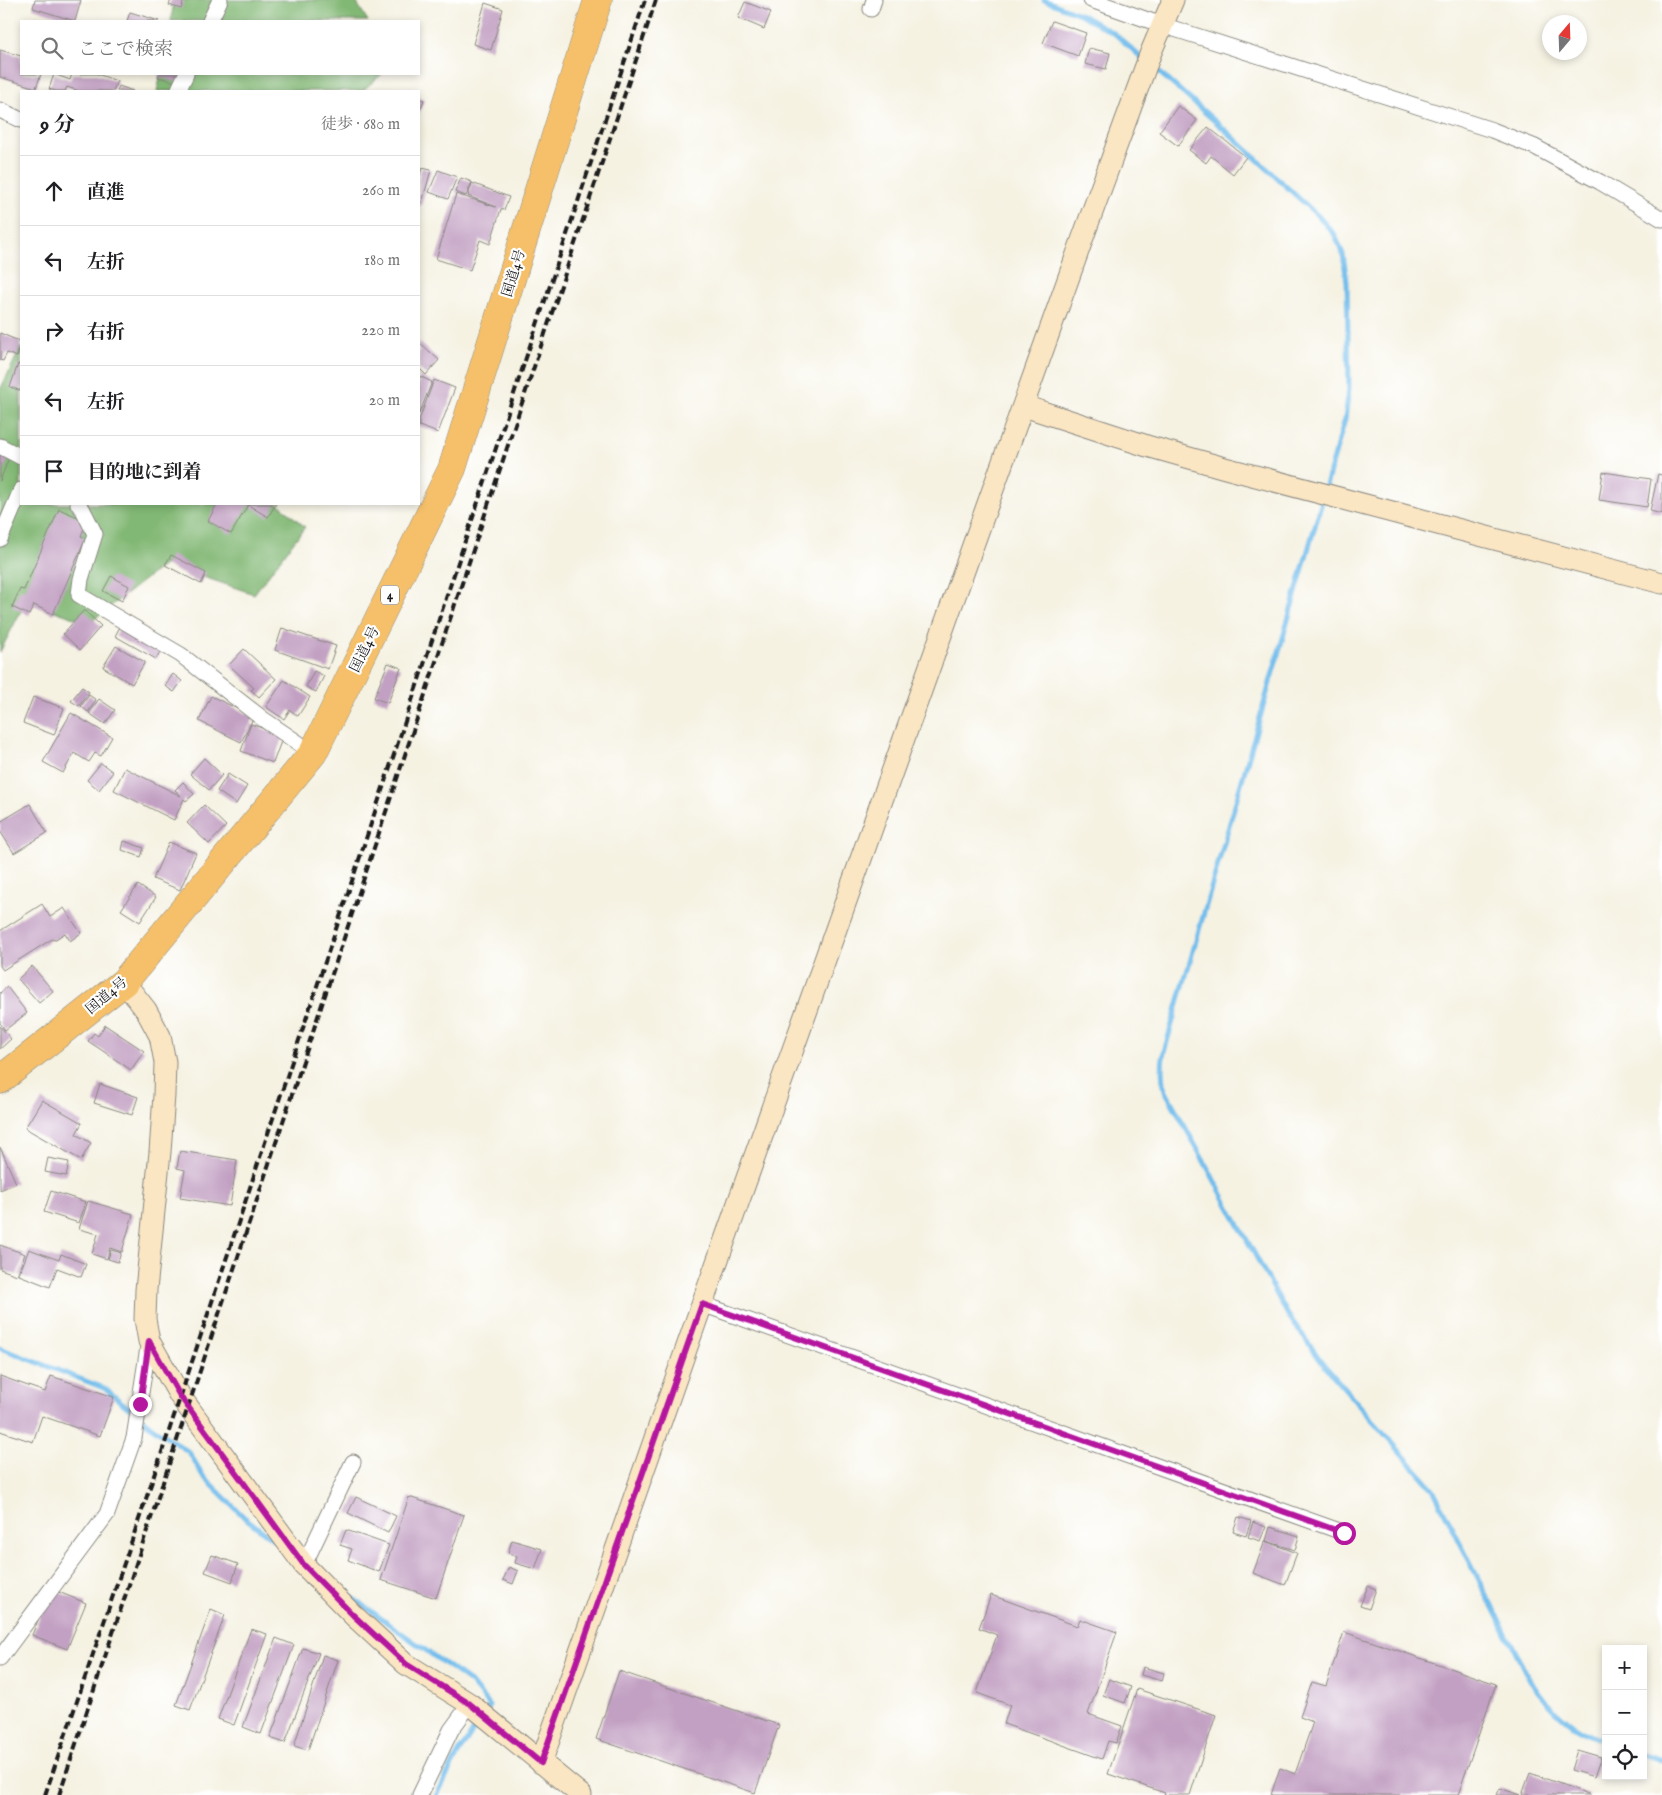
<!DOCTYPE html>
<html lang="ja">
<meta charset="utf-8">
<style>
:root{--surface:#fff;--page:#f2f2f2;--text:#202124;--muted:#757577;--line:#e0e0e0}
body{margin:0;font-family:"IM FELL English","Noto Serif JP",serif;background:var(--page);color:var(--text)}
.controls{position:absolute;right:15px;bottom:15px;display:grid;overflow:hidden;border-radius:0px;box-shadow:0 2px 8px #0003}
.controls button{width:45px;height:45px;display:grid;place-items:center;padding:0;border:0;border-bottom:1px solid var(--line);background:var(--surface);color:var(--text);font:25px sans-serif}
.compass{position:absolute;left:1542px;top:15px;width:45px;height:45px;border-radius:50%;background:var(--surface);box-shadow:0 2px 8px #0003;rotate:19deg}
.stop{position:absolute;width:15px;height:15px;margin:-11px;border:4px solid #b5179e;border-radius:50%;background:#fff}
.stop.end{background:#b5179e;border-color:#fff;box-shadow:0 1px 5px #0008}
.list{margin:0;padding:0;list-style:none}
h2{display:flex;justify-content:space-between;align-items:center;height:65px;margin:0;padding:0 20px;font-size:21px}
h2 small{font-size:16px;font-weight:400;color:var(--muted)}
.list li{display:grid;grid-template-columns:32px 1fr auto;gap:15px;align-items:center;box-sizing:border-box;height:70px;padding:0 20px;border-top:1px solid var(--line)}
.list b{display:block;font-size:19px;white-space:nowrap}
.list em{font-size:16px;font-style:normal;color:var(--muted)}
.icon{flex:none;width:28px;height:28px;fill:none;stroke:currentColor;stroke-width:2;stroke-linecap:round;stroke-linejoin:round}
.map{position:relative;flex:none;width:1662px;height:1795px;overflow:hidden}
.search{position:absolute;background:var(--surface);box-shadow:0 2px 8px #0003;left:20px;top:20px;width:400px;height:55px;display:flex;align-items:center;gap:12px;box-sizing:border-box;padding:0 18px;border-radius:0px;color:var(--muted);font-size:19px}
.panel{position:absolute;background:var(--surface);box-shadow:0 2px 8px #0003;left:20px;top:90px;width:400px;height:415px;border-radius:0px}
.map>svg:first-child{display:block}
.forest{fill:#82b875;stroke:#4f6a48}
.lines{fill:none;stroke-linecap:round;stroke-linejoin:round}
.stream{stroke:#72bdec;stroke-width:5}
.building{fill:#c2a0c3}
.street-casing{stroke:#88877f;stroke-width:17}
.secondary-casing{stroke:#88877f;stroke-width:23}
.highway-casing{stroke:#88877f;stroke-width:29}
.street{stroke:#fff;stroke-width:15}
.secondary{stroke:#fbe6c4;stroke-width:21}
.highway{stroke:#f6c06b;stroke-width:28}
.rail{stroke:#1c1c1c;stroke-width:4;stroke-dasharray:8 4;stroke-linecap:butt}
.route{stroke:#b5179e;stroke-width:6}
.labels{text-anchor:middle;stroke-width:4.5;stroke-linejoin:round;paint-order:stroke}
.shield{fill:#fff;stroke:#606060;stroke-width:1}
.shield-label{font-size:12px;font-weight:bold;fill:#1c1c1c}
.street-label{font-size:14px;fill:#1c1c1c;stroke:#fff}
</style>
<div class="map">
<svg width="1662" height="1795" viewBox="0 0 1662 1795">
<rect width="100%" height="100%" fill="#fff"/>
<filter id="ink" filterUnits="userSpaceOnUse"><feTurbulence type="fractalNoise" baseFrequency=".02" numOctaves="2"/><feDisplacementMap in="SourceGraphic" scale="10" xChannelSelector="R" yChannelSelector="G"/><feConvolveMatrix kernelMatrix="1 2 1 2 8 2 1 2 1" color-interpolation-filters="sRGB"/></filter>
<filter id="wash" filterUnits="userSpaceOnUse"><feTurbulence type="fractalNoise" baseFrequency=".0096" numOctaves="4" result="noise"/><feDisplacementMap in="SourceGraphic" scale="20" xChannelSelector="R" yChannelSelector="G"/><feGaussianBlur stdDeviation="1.12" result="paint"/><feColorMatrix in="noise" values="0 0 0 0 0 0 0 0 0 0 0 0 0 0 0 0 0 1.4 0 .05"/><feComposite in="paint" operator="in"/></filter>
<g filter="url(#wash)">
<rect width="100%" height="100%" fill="#f5f2e2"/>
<!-- forest -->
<path class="forest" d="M 174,0 L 355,0 L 368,21 L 171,21 Z
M 161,74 L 382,74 L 362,91 L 157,91 Z
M 21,347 L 21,504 L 279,504 L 305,527 L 254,594 L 165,564 L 89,623 L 26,601 L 0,652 L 0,390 Z"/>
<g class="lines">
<!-- stream -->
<path class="stream" d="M 1044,0 L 1082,15 L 1115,34 L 1143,59
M 1152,66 L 1232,136 L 1317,215 L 1335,235 L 1343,254 L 1347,282 L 1349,389 L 1345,419 L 1325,489
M 1323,498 L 1164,1052 C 1161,1066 1161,1077 1165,1090 L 1288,1315 L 1324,1365 L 1433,1489 L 1530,1681 C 1551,1709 1572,1731 1606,1742
M 0,1348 L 104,1388 L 152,1427 L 189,1452 L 203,1476 L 244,1517 L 274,1540
M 343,1591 L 470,1682 L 490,1706 L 486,1712
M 1643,1754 L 1662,1760
M 437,1795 L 458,1754 L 481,1719"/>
</g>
<g id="blocks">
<!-- building -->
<path class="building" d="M 35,0 L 81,0 L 75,21 L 33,8 Z
M 171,0 L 184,0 L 181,9 L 169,5 Z
M 745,2 L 771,12 L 764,29 L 738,18 Z
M 485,3 L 503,9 L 491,50 L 473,44 Z
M 130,12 L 159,21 L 127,21 Z
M 1052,21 L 1086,33 L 1078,56 L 1043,43 Z
M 1089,48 L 1110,53 L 1106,69 L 1085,64 Z
M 0,50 L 21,56 L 21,74 L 41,74 L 36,88 L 0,77 Z
M 54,74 L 70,80 L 72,74 L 97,74 L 117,81 L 113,91 L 79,91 L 67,87 L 65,91 L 56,91 L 49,89 Z
M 159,74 L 181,74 L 179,83 L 158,77 Z
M 119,86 L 133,91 L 117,91 Z
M 419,98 L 424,100 L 419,113 Z
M 1178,106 L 1197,120 L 1178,146 L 1159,132 Z
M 1208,127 L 1246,157 L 1233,174 L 1211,156 L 1206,163 L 1189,150 Z
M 422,168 L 431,170 L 421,206 L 419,205 L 419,178 Z
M 438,170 L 457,177 L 448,199 L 429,192 Z
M 461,178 L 472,182 L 466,196 L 455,192 Z
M 472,183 L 509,197 L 504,210 L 501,209 L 490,244 L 480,240 L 470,270 L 436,259 L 456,194 L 496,207 L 468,196 Z
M 0,333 L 21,342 L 17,357 L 7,353 L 3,361 L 0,360 Z
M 419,342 L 439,360 L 426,375 L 419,368 Z
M 18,364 L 21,365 L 21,391 L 10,387 Z
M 419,376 L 432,382 L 419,414 Z
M 434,380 L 455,388 L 438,433 L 419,426 L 419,420 Z
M 0,451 L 10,455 L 0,481 Z
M 1603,472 L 1651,479 L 1647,507 L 1599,500 Z
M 1658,474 L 1662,475 L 1662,514 L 1650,511 Z
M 217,504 L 276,504 L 268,517 L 248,505 L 231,534 L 208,521 Z
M 59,509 L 87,521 L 81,536 L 86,538 L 53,614 L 34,605 L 29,615 L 12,607 L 20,589 L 24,590 Z
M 171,555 L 206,573 L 201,584 L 165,565 Z
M 111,576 L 129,586 L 122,601 L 103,591 Z
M 84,610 L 101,626 L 80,650 L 63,634 Z
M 122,623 L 163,646 L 156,659 L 115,636 Z
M 282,628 L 336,646 L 328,669 L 275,650 Z
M 116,646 L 145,662 L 132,684 L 103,667 Z
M 244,649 L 276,679 L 259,697 L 251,690 L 254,688 L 229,665 Z
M 388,663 L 401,668 L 388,703 L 374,698 Z
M 314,671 L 324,676 L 316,692 L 306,687 Z
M 173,674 L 182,681 L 174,692 L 165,686 Z
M 284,680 L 310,697 L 298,716 L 290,710 L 284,719 L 266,707 Z
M 82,687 L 89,692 L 79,706 L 71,701 Z
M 89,695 L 96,700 L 88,712 L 81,706 Z
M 211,696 L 254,717 L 241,742 L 199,721 Z
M 33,697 L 64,708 L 54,735 L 23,723 Z
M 99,699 L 115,710 L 105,724 L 89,713 Z
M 71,713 L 112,737 L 101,756 L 95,753 L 89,762 L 74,753 L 63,773 L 43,762 Z
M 251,724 L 283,736 L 273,763 L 241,751 Z
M 204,758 L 222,775 L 209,790 L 190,774 Z
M 101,763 L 113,772 L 99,790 L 87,780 Z
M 125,768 L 181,796 L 175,790 L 183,782 L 194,794 L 186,801 L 184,799 L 174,820 L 114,790 Z
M 228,774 L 247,786 L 236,804 L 217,791 Z
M 30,804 L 47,833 L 14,853 L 0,831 L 0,822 Z
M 204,805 L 226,826 L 209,844 L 187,823 Z
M 124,841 L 144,848 L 141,857 L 122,850 Z
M 169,842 L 196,853 L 180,890 L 153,879 Z
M 138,885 L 156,897 L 140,922 L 121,910 Z
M 42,904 L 50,917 L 64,908 L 81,933 L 70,941 L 65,933 L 54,940 L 52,939 L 3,970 L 0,966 L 0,931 Z
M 32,966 L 53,991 L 39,1003 L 18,979 Z
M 7,987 L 27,1013 L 5,1030 L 0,1023 L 0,993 Z
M 105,1025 L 144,1051 L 131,1070 L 88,1041 L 94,1033 L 98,1036 Z
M 0,1026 L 11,1039 L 0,1049 Z
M 100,1084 L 138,1097 L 132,1115 L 94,1103 Z
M 42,1100 L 82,1123 L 76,1134 L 91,1143 L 81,1160 L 25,1128 Z
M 0,1147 L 16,1183 L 0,1190 Z
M 180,1151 L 237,1160 L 230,1206 L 180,1198 L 185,1170 L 177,1168 Z
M 48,1158 L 69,1162 L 66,1176 L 45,1172 Z
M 51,1191 L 86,1202 L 79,1223 L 44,1212 Z
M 88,1201 L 133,1214 L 122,1252 L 110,1248 L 107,1259 L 92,1254 L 98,1234 L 79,1229 Z
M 0,1245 L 25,1254 L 17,1275 L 0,1269 Z
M 29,1249 L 59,1260 L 61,1254 L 86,1264 L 81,1277 L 57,1268 L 50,1287 L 19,1275 Z
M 111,1250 L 121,1253 L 118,1262 L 108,1259 Z
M 0,1376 L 45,1392 L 51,1376 L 114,1397 L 100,1436 L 42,1416 L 33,1442 L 0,1431 Z
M 356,1497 L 396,1516 L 388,1533 L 348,1513 Z
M 409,1497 L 464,1515 L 436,1598 L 381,1580 Z
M 1238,1517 L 1251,1521 L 1246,1536 L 1233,1532 Z
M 1253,1522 L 1266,1527 L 1260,1541 L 1248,1537 Z
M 1270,1527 L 1299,1536 L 1295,1550 L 1266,1541 Z
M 346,1530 L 389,1545 L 379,1572 L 348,1560 L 352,1549 L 340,1545 Z
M 512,1540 L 542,1549 L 535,1569 L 515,1563 L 517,1556 L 508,1553 Z
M 1265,1541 L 1297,1553 L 1285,1585 L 1253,1573 Z
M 212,1555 L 238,1564 L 232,1582 L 205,1572 Z
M 509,1567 L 518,1571 L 513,1584 L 503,1580 Z
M 1368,1586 L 1376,1589 L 1369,1609 L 1360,1606 Z
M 51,1589 L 86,1603 L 67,1649 L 32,1635 Z
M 991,1595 L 1077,1626 L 1080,1619 L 1117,1632 L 1088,1714 L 1122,1726 L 1116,1743 L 1108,1741 L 1102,1759 L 1004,1724 L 1010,1705 L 977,1693 L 997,1635 L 979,1628 Z
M 211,1609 L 225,1615 L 190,1710 L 176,1705 Z
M 251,1629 L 267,1634 L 234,1725 L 218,1719 Z
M 1344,1632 L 1496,1684 L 1458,1795 L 1271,1795 L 1280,1768 L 1295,1774 L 1313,1722 L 1300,1717 L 1312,1682 L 1326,1686 Z
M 276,1638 L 294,1645 L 261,1734 L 243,1727 Z
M 303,1648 L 319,1653 L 285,1743 L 270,1738 Z
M 323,1655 L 338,1660 L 308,1750 L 294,1746 Z
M 1143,1667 L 1164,1673 L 1162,1681 L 1141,1675 Z
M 619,1671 L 779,1725 L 755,1793 L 596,1739 Z
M 1109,1679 L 1131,1687 L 1125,1703 L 1103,1695 Z
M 1137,1689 L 1216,1715 L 1190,1795 L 1164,1795 L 1165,1793 L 1108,1774 Z
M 1577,1750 L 1601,1757 L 1594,1777 L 1571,1770 Z
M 1530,1773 L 1591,1795 L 1522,1795 Z
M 1500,1788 L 1520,1795 L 1497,1795 Z"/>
</g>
</g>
<g filter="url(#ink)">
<use href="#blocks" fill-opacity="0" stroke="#88877f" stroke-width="1"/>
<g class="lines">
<!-- street casing -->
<g class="street-casing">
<path id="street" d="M 1091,0 L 1162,25 L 1492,130 L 1535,147 L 1600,182 L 1662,219
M 871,9 L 874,0
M 210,21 L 220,0
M 178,91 L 186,74
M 0,110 L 21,120
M 0,446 L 21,457
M 78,504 L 83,510 L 95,534 L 81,579 L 79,595 L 181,655 L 263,719 L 313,753
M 0,539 L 21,490
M 702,1304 L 1345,1533
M 304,1565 L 353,1462
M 0,1658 L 107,1514 L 134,1438 L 149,1341
M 420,1795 L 451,1730 L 470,1704"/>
</g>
<!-- secondary casing -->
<g class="secondary-casing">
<path id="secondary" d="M 1024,406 L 1147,446 L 1225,468 L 1662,583
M 124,982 L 146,1010 L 160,1036 L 165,1062 L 164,1095 L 160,1152 L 146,1290 L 145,1319 L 149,1341 L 180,1396 L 304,1565 L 353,1615 L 406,1664 L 470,1704 L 581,1795
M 541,1763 L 702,1304 L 1086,229 L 1151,52 L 1173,0"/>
</g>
<!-- highway casing -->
<g class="highway-casing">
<path id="highway" d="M 0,1080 L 124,982 L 313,753 L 452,469 L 598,0"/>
</g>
<!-- street -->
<use href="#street" class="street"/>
<!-- secondary -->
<use href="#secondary" class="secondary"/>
<!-- highway -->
<use href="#highway" class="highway"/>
<!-- rail -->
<path class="rail" d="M 45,1795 L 163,1449 L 645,0
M 59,1795 L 656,0"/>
</g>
</g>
<g class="lines" filter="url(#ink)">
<!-- route -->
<path class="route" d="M 140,1404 L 149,1341 L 180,1396 L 304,1565 L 353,1615 L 406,1664 L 470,1704 L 541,1763 L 702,1304 L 1344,1533"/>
</g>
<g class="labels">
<!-- shield labels -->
<rect class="shield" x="381" y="585.5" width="18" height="19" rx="4"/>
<g class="shield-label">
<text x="390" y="599">4</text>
</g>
<!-- street labels -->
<g class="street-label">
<text transform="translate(513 273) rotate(-73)" y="5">国道4号</text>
<text transform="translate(364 649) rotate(-64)" y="5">国道4号</text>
<text transform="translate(106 995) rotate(-40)" y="5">国道4号</text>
</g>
</g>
</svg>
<div class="controls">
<button>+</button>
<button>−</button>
<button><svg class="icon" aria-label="locate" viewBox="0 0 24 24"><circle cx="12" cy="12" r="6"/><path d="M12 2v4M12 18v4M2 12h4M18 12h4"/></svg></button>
</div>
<svg class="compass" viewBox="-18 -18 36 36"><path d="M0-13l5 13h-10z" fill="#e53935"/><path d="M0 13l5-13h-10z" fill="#757577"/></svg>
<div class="stop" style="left:1344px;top:1533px"></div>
<div class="stop end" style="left:140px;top:1404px"></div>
<div class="search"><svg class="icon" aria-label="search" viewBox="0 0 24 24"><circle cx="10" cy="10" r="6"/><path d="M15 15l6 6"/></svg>ここで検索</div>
<section class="panel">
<h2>9 分<small>徒歩 · 680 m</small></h2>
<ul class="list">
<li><svg class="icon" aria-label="ahead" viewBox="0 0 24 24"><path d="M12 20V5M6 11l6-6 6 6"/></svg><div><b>直進</b></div><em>260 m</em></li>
<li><svg class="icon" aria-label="left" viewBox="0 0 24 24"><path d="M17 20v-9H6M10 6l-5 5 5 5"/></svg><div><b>左折</b></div><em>180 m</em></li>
<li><svg class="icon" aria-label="right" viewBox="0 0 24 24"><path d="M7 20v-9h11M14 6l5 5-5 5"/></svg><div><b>右折</b></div><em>220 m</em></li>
<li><svg class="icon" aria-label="left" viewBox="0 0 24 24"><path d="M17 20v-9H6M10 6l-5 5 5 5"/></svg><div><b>左折</b></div><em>20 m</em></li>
<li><svg class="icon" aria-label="arrive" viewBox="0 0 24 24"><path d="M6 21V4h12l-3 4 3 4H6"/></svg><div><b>目的地に到着</b></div></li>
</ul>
</section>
</div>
